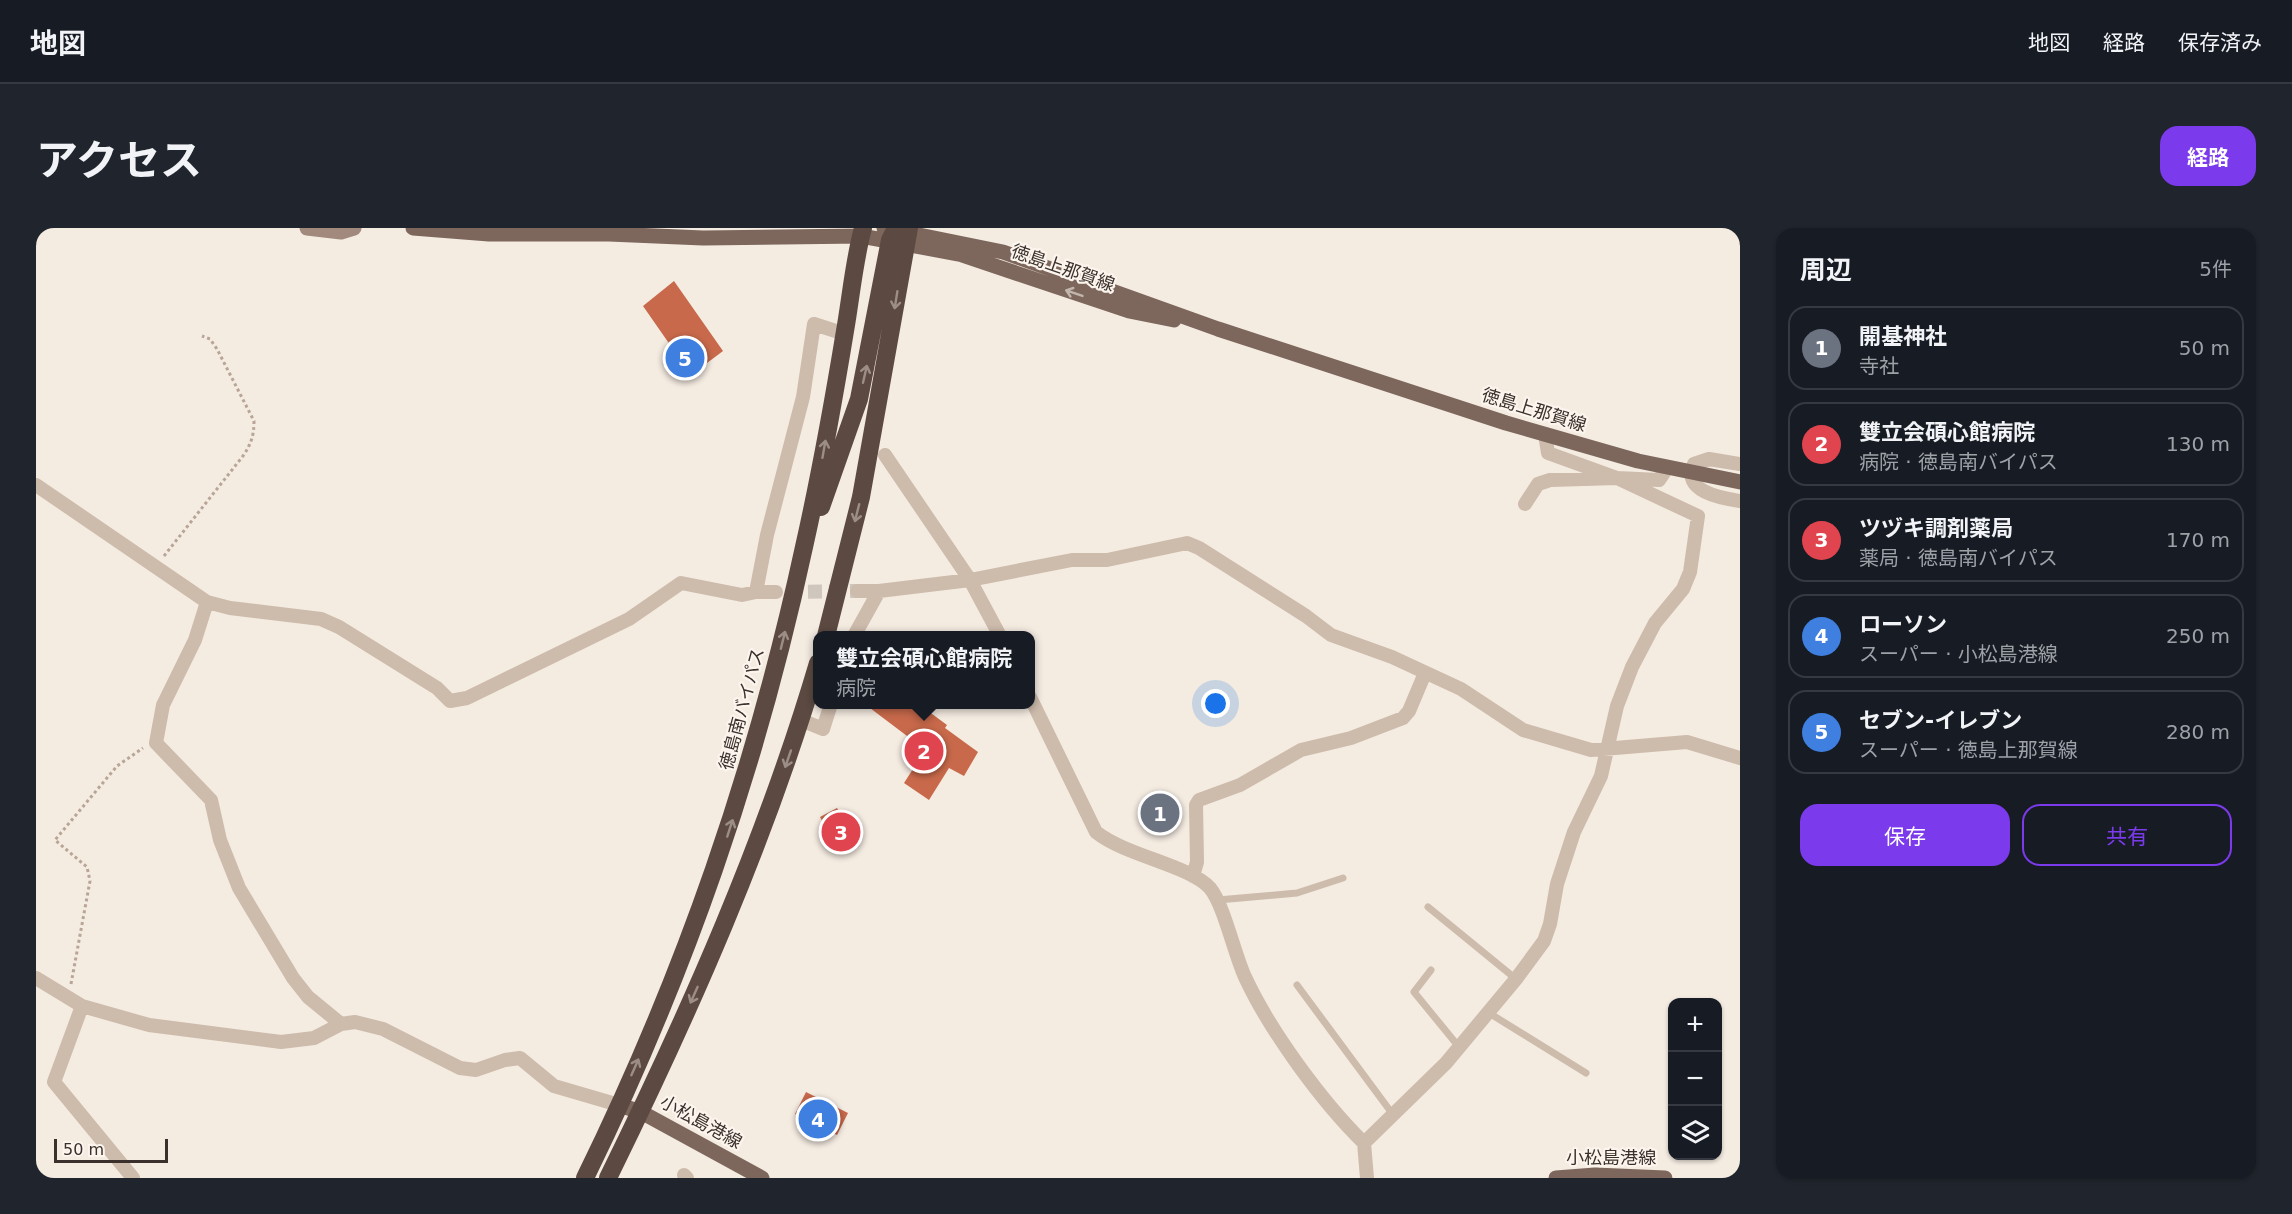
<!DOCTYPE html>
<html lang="ja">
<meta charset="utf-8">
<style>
:root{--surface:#171b24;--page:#20242c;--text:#f1f3f6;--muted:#9ea1a6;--line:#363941;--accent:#7c3aed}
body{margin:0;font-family:"DejaVu Sans","Noto Sans JP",sans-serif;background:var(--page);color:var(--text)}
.controls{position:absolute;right:18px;bottom:18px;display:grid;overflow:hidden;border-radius:12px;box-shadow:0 2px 4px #0004}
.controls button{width:54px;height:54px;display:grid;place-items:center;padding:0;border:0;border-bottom:2px solid var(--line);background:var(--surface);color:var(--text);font:30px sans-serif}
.scale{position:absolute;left:18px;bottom:15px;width:114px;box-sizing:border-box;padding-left:6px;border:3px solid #3b302b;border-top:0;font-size:16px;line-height:21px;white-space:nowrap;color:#3b302b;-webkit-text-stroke:4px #fbf5ee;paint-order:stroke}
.you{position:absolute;left:1180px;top:476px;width:21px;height:21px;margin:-15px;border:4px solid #fff;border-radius:50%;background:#1a73e8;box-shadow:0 0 0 9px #1a73e833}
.badge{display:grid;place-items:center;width:39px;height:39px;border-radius:50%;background:var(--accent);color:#fff;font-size:20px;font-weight:700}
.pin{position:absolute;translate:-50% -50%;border:3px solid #fff;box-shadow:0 2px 6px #0006}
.popup{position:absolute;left:777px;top:403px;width:222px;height:78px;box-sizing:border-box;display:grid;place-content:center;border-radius:12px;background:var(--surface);filter:drop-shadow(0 2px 4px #0005);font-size:20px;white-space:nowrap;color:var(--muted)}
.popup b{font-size:22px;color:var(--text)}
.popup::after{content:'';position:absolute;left:50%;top:100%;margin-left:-12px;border:12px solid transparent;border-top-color:var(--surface)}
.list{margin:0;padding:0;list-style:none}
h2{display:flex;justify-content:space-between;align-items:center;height:78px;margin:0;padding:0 24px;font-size:26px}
h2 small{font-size:20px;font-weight:400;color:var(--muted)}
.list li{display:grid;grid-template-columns:39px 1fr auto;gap:18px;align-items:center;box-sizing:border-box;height:84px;margin:0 12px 12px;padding:0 12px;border:2px solid var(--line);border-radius:18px}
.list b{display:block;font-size:22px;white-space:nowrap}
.list p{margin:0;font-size:20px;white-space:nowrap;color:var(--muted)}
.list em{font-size:20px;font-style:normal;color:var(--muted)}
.actions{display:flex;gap:12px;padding:18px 24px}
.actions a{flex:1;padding:14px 0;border:2px solid var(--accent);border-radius:18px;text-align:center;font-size:21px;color:var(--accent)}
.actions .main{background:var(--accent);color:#fff}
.icon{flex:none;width:33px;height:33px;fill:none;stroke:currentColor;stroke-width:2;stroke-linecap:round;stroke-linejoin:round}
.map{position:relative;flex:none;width:1704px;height:950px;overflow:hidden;border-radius:18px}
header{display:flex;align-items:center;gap:36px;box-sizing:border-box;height:84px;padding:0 30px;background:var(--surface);border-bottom:2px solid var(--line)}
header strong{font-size:28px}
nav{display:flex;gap:33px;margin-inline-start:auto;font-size:21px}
.intro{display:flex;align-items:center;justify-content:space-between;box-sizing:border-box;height:144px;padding:0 36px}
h1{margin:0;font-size:42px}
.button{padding:15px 27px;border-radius:18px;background:var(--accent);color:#fff;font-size:21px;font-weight:700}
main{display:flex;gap:36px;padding:0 36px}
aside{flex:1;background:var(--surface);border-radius:18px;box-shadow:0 2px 4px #0004}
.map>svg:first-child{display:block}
.building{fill:#c8694b}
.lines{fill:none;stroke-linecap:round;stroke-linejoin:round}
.street-tunnel{stroke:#cfc6bd;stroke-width:14;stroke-dasharray:14 7;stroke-linecap:butt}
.path{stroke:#b9a596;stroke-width:3;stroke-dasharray:3 3;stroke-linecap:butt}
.lane{stroke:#cdbbac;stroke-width:7}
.street{stroke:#cdbbac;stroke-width:14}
.secondary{stroke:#a18a7d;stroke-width:15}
.primary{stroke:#7d675c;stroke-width:15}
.highway{stroke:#5c4a42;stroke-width:18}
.oneway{stroke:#c2b5ac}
.oneway2{stroke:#9c8e87}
.labels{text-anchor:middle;stroke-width:4.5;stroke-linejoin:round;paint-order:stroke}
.street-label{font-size:18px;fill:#3b302b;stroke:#fbf5ee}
</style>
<header>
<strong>地図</strong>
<nav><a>地図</a><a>経路</a><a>保存済み</a></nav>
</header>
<div class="intro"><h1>アクセス</h1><a class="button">経路</a></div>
<main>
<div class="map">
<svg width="1704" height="950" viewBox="0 0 1704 950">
<rect width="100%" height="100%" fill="#f4ebe1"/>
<!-- building -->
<path class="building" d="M 638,53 L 687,123 L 655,147 L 607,78 Z
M 830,477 L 876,477 L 885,482 L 888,480 L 911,497 L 909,500 L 942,524 L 928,548 L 913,540 L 893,572 L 868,555 L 877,541 L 871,534 L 875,511 Z
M 801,580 L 820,613 L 806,620 L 802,612 L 798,614 L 784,589 Z
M 770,864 L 812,885 L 801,907 L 759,886 Z"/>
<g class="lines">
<!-- street-tunnel -->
<path class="street-tunnel" d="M 751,364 L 821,363"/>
<!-- path -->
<path class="path" d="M 128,328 L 207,228 C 215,216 218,208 218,193 L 181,121 L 174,111 L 166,108
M 35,756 L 54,653 L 51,639 L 19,612 L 81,538 L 107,520"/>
<!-- lane -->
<path class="lane" d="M 1182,672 L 1261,665 L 1307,650
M 1392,679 L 1480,751
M 1395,742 L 1378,764 L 1423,819
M 1261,757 L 1358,888
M 1453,785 L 1550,845"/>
<!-- street -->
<path class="street" d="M 1509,206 L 1512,225 L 1581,250 L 1623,252 L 1631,240
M 849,227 L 934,352 L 964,408
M 1704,236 L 1673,231 L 1658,236 C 1645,263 1684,270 1704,273
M 0,257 L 171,374 L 194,380 L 285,391 L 303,399 L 401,460 L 414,473 L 431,470 L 593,391 L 645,355 L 706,367 L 720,364
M 843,363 L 934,352 L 1036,332 L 1071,332 L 1151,315 L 1163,320 L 1270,388 L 1295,407 L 1356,429 L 1425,461 L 1487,502 L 1555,522 L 1651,514 L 1704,530
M 740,364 L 720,364 L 731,307 L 767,169 L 778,96 L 809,106
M 171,374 L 159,412 L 127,477 L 120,515 L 175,572 L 184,612 L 203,660 L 257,750 L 272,769 L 305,796
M 818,408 L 843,363 L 821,363
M 994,469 L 1060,604 C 1090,628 1153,637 1174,660 C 1188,677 1198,725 1209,749 C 1234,803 1286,874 1328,915
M 765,492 L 787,501 L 795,476
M 1157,648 L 1161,634 L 1160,577 L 1163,572 L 1204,557 L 1265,522 L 1315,510 L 1367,490 L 1373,483 L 1389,445
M 0,750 L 46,778 L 113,797 L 245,814 L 278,810 L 305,796 L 319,794 L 347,801 L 424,840 L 440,842 L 469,832 L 484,830 L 518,858 L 583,877
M 46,778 L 18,854 L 97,950
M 648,947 L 651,950
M 1331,950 L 1328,915 L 1410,835 L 1480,751 L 1508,713 L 1514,696 L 1521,656 L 1538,604 L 1565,548 L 1581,478 L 1596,439 L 1619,395 L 1647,361 L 1654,344 L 1662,288 L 1581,250 L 1514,252 L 1502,256 L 1489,276"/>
<!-- secondary -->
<path class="secondary" d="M 271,0 L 305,4 L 318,0"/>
<!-- primary -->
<path class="primary" d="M 377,0 L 453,6 L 573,6 L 667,10 L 825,8 L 923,26 L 1093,83 L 1138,92
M 848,0 L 967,24 L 1182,101 L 1470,195 L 1602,233 L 1704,254
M 583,877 L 605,884 L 726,950
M 1520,950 L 1559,947 L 1629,950"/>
<!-- highway -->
<path class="highway" d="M 785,279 L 823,171 L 854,12 L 857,6 L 863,3
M 790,408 L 825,269 L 873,0
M 549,950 C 649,746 720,541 768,319 C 784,248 797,176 809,103 C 815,69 818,33 827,0
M 572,950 C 654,783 729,614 782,435"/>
</g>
<!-- one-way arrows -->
<defs><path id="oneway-shaft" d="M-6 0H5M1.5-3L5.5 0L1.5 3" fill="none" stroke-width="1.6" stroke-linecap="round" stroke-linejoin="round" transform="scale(1.5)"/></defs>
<use class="oneway" href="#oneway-shaft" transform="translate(1038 65) rotate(-161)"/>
<g class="oneway2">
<use href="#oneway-shaft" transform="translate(860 72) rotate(99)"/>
<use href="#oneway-shaft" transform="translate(829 146) rotate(-77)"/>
<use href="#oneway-shaft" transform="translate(788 221) rotate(-80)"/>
<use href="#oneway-shaft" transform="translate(821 285) rotate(104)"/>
<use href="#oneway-shaft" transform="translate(747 412) rotate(-76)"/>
<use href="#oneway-shaft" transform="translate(752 531) rotate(109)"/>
<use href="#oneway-shaft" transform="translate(694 600) rotate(-72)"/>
<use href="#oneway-shaft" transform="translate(658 767) rotate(114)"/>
<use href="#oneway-shaft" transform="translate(599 839) rotate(-66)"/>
</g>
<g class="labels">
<!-- street labels -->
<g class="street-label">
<text transform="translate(1027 40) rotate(19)" y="6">徳島上那賀線</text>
<text transform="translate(1498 182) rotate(17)" y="6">徳島上那賀線</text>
<text transform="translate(706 481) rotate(-75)" y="6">徳島南バイパス</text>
<text transform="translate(665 894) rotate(29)" y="6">小松島港線</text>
<text x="1575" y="936">小松島港線</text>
</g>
</g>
</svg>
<div class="controls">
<button>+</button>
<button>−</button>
<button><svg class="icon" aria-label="layers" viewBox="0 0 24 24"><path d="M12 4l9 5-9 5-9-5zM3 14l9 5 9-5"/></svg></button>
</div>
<div class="scale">50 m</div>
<div class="you"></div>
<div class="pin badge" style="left:1124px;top:585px;background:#6b7280">1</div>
<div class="pin badge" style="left:888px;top:523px;background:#e0444e">2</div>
<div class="popup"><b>雙立会碩心館病院</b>病院</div>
<div class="pin badge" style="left:805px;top:604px;background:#e0444e">3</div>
<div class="pin badge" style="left:782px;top:891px;background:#3f7fe0">4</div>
<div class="pin badge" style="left:649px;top:130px;background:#3f7fe0">5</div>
</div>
<aside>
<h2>周辺<small>5件</small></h2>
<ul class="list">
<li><span class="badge" style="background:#6b7280">1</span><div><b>開基神社</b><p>寺社</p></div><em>50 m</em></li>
<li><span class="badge" style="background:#e0444e">2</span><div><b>雙立会碩心館病院</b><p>病院 · 徳島南バイパス</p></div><em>130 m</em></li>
<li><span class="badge" style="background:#e0444e">3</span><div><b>ツヅキ調剤薬局</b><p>薬局 · 徳島南バイパス</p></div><em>170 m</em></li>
<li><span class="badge" style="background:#3f7fe0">4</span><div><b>ローソン</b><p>スーパー · 小松島港線</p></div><em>250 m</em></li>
<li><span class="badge" style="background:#3f7fe0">5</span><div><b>セブン-イレブン</b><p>スーパー · 徳島上那賀線</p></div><em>280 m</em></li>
</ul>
<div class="actions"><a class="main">保存</a><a>共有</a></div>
</aside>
</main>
